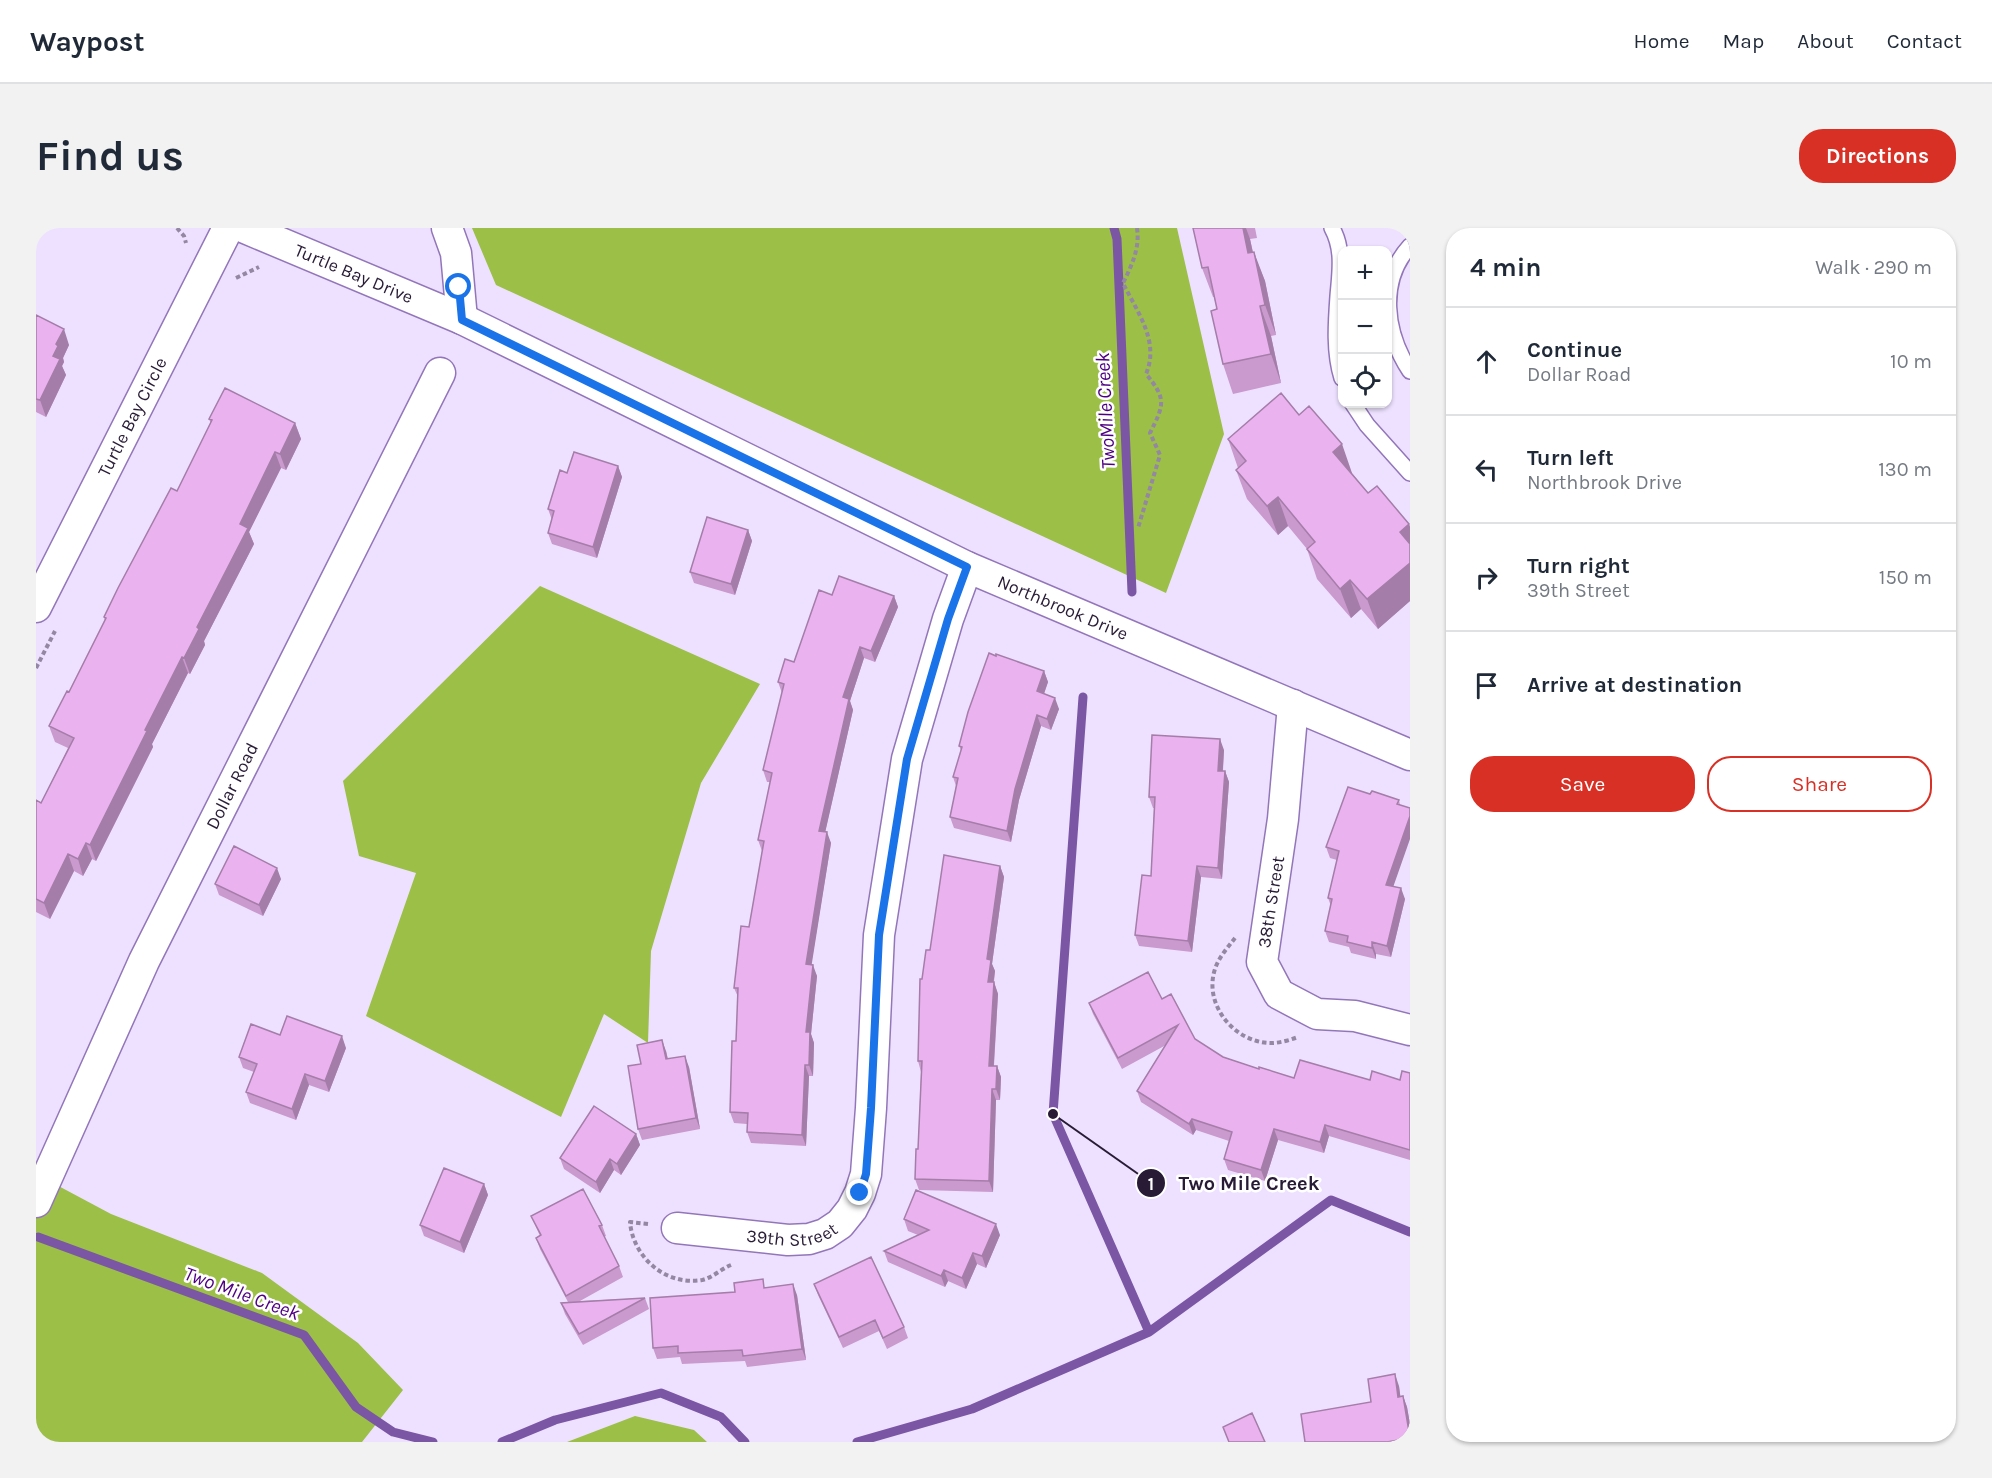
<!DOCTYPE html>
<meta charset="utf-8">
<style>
:root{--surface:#fff;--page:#f2f2f3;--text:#1f2937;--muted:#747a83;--line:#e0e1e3;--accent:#d93025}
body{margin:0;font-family:Karla,sans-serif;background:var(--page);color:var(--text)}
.controls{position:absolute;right:18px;top:18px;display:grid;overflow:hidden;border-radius:12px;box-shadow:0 2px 4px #0004}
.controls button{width:54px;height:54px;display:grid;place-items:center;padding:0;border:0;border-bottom:2px solid var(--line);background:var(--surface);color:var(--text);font:30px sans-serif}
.stop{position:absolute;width:18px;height:18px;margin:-14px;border:4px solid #1a73e8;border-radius:50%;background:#fff}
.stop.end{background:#1a73e8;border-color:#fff;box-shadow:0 2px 6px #0008}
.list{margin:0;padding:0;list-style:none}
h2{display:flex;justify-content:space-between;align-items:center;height:78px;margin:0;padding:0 24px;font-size:26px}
h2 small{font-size:20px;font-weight:400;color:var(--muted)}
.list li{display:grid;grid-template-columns:39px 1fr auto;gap:18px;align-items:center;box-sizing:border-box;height:108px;padding:0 24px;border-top:2px solid var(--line)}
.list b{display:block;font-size:22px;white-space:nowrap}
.list p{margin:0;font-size:20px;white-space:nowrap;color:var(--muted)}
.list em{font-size:20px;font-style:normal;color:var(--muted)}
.actions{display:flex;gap:12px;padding:18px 24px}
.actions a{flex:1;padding:14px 0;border:2px solid var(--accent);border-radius:24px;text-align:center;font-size:21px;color:var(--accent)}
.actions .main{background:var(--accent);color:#fff}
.icon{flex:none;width:33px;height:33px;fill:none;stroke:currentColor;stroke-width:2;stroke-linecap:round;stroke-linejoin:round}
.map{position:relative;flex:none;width:1374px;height:1214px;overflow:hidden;border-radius:24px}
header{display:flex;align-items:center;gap:36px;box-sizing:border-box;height:84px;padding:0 30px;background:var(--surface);border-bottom:2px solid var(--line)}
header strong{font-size:28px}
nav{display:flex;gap:33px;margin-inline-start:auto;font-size:21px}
.intro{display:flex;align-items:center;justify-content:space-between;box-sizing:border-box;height:144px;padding:0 36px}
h1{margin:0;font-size:42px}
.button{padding:15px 27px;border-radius:24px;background:var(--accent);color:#fff;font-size:21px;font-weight:700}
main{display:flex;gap:36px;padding:0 36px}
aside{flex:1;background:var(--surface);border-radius:24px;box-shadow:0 2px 4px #0004}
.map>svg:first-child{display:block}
.forest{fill:#9cbf47}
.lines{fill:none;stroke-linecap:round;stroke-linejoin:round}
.stream{stroke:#7b56a4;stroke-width:9}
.service-casing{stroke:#9376b9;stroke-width:18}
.minor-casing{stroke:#9376b9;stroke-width:33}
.path{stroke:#9387a3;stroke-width:4;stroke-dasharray:4.5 3;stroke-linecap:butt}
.service{stroke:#fff;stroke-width:15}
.minor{stroke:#fff;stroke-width:30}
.wall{fill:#ca99ce}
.shaded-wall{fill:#a47da8}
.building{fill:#ebb2f0;stroke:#a47da8;stroke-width:1.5}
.route{stroke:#1a73e8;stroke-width:8}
.labels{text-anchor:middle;stroke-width:5;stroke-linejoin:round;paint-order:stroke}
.street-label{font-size:18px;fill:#281b36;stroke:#fff}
.water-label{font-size:20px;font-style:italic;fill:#4f0082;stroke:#fff}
.leader{fill:none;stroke:#281b36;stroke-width:2}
.callout-dot{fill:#281b36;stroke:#fff;stroke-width:2}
.mark-label{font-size:18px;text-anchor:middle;font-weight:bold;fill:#fff}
.callout-label{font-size:20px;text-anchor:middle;font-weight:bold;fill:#281b36;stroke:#fff;stroke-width:5;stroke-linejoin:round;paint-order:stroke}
</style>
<header>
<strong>Waypost</strong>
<nav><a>Home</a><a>Map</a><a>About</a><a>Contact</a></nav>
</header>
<div class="intro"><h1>Find us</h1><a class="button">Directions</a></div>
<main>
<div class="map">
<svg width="1374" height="1214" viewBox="0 0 1374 1214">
<rect width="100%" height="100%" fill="#ede1ff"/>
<!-- forest -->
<path class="forest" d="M 436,0 L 1141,0 L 1188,206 L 1130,365 L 460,57 Z
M 504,358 L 724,456 L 665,555 L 615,723 L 612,815 L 568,786 L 525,889 L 330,788 L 380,645 L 323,628 L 307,553 Z
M 0,946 L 75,986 L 226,1045 L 322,1115 L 367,1162 L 326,1214 L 0,1214 Z
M 599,1188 L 658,1202 L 671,1214 L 531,1214 Z"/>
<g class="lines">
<!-- stream -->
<path class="stream" d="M 1078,0 L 1081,11 L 1096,364
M 1047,469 L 1017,886 L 1113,1104 L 1295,972 L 1374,1004
M 2,1009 L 268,1107 L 320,1179 L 357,1204 L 397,1214
M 466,1214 L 519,1192 L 625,1165 L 685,1189 L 709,1214
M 821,1214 L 936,1181 L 1113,1104"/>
<!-- service casing -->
<g class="service-casing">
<path id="service" d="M 1296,0 C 1308,22 1304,44 1302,68 C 1300,96 1298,124 1306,150
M 1374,18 C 1342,53 1349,105 1374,143
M 1317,176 L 1331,197 L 1374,245"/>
</g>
<!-- minor casing -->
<g class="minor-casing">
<g id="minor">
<path id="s1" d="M 209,0 L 426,91 L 931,339 L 1374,527"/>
<path d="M 411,0 L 420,25 L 426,91"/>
<path id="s2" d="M 0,379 L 192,0"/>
<path d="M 1257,477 L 1247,591 L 1226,734 L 1243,766 L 1281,786 L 1319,788 L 1374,802"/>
<path id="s3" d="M 0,974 L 108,733 L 404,145"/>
<path id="s4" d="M 641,1000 L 752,1012 L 773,1011 L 789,1006 L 804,996 L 816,981 L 824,965 L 830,946 L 835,880 L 843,707 L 871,531 L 912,391 L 931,339"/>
</g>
</g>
<!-- path -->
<path class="path" d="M 141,0 L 148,8 L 150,15
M 1101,0 C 1104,20 1096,37 1087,55 C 1101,84 1124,113 1110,146 C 1131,171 1128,177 1114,205 L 1124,227 L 1102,300
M 200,50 L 223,39
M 0,440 L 19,403
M 1199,710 C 1192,719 1183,729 1179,741 C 1167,777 1199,815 1235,815 C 1244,815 1254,812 1262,809
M 612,996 L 594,994 C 597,1029 629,1058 666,1052 C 676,1050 685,1041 695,1037"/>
<!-- service -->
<use href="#service" class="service"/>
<!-- minor -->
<use href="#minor" class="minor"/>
</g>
<!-- wall -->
<path class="wall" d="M 1157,0 L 1219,0 L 1221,10 L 1214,11 L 1217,24 L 1229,53 L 1240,107 L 1235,108 L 1245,155 L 1197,166 L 1187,136 L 1181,81 L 1178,69 L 1177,69 L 1166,40 Z
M 0,87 L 33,117 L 27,130 L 28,134 L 26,138 L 30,147 L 10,189 L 0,184 Z
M 1263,187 L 1316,245 L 1332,265 L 1373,296 L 1374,299 L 1374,373 L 1342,401 L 1325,381 L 1315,390 L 1281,351 L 1271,321 L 1252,298 L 1242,307 L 1211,271 L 1200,242 L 1202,240 L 1192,211 Z
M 173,191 L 259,195 L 265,211 L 250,242 L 245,240 L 213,304 L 218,316 L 168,413 L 169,417 L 154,446 L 152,445 L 116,516 L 117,519 L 60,633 L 56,631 L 47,648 L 38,643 L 14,691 L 0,684 L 0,572 L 5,575 L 32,520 L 19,514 L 13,498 L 33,464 L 69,393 L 68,389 L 141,263 L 175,196 Z
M 582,238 L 586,249 L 561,330 L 516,316 L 512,305 L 516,292 L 512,281 L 531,245 Z
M 712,302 L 716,313 L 699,367 L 658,355 L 654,344 Z
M 796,367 L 858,368 L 862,379 L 839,434 L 828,430 L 814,473 L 817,482 L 789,604 L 795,615 L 775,737 L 781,748 L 775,806 L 778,815 L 777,848 L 773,848 L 770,918 L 715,915 L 711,904 L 711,896 L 698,895 L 694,884 L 700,813 L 702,769 L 698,760 L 713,699 L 726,623 L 722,612 L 734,554 L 731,554 L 727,542 L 746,465 L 742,454 L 758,434 Z
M 1008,443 L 1012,454 L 1008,466 L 1023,481 L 1015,502 L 1005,498 L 983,572 L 975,614 L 918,600 L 914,589 L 920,558 L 917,549 L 925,522 L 923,518 Z
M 1188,522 L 1187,543 L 1189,543 L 1193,554 L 1186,651 L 1165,649 L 1156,724 L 1103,718 L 1099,707 L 1115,648 L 1118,580 L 1117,580 L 1113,569 Z
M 1334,566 L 1363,572 L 1364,577 L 1357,659 L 1369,671 L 1355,729 L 1340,726 L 1340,731 L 1315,725 L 1313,719 L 1293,714 L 1289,703 L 1295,678 L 1292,670 L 1301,632 L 1294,630 L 1290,619 Z
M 964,638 L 968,649 L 956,736 L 959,743 L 958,754 L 962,766 L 958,838 L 961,838 L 965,849 L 964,872 L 960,872 L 957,964 L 883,962 L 879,951 L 882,921 L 885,844 L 882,833 L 886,751 L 894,722 Z
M 245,651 L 227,688 L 183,667 L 179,656 Z
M 1126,771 L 1159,811 L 1187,829 L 1223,841 L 1258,850 L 1334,852 L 1364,852 L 1374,845 L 1374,932 L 1293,908 L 1288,925 L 1242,912 L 1229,953 L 1192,942 L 1188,931 L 1193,913 L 1160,902 L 1157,907 L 1105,874 L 1101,863 L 1130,817 L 1086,841 L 1057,786 L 1053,775 Z
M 244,807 L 310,820 L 293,864 L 273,857 L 260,892 L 214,875 L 210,864 L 218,844 L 207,840 L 203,829 Z
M 630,823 L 632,831 L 653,839 L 664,901 L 606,912 L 602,901 Z
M 600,906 L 604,917 L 585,947 L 578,942 L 564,965 L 528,941 L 524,930 Z
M 448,956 L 452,967 L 428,1025 L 388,1008 L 384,997 Z
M 495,988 L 566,997 L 570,1008 L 568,1009 L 583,1038 L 587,1049 L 544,1073 L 609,1070 L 613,1081 L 547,1117 L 529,1086 L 525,1075 L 532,1074 L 504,1021 L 500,1010 L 504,1008 Z
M 868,991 L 964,1007 L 950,1040 L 941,1036 L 930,1061 L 912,1053 L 909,1059 L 852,1034 L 848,1023 L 882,1007 L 872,1003 Z
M 778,1056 L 868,1099 L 872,1110 L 851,1121 L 843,1103 L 807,1120 L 782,1067 Z
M 730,1060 L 761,1067 L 770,1132 L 711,1139 L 709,1133 L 646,1136 L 644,1129 L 621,1131 L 617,1120 L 699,1064 Z
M 1363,1158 L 1364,1168 L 1367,1168 L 1371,1179 L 1374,1196 L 1374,1214 L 1269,1214 Z"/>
<!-- shaded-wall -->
<path class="shaded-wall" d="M 1207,0 L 1210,0 L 1214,11 L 1223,54 L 1212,25 Z
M 1218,24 L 1229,53 L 1240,107 L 1229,77 Z
M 1224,78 L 1235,108 L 1245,155 L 1235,126 Z
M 28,101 L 33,117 L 27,130 L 28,134 L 26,138 L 30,147 L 10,189 L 4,172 L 20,116 Z
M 259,195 L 265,211 L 250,242 L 244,226 Z
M 1306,216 L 1316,245 L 1308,253 L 1297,224 Z
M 239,224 L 245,240 L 213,304 L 218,316 L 168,413 L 169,417 L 154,446 L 148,430 L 204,296 Z
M 582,238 L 586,249 L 561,330 L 557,319 Z
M 1242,269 L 1252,298 L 1242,307 L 1231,278 Z
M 1373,296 L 1374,299 L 1374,332 L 1364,304 Z
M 712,302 L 716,313 L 699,367 L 695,356 Z
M 1374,335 L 1374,373 L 1342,401 L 1331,371 Z
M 1314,352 L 1325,381 L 1315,390 L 1304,361 Z
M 858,368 L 862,379 L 839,434 L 835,423 Z
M 824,419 L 828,430 L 814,473 L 817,482 L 787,614 L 783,603 L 807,469 Z
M 146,429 L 152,445 L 116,516 L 117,519 L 60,633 L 54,617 L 109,502 Z
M 1008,443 L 1012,454 L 1005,474 L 1001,463 Z
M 1019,470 L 1023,481 L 1015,502 L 1011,491 Z
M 1001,487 L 1005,498 L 983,572 L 975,614 L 971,603 L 979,561 Z
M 1184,511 L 1188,522 L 1186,554 L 1182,543 Z
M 1189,543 L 1193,554 L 1186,651 L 1182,640 Z
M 1374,588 L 1374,611 L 1354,668 L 1350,657 Z
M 791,604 L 795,615 L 774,747 L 770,736 Z
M 50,615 L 56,631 L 47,648 L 42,631 Z
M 32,626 L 38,643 L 14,691 L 8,675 Z
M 964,638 L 968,649 L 956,736 L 959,743 L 956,765 L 952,754 L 951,731 Z
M 1161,638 L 1165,649 L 1156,724 L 1152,713 Z
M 241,640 L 245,651 L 227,688 L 223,677 Z
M 1365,660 L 1369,671 L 1355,729 L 1351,718 Z
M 1336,714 L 1340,726 L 1340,731 L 1336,720 Z
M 777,737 L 781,748 L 775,806 L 778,815 L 777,848 L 773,837 L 770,804 Z
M 958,754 L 962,766 L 957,849 L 953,838 Z
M 306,808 L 310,820 L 293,864 L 289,853 Z
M 626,812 L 630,823 L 634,842 L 630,831 Z
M 649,828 L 653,839 L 664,901 L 660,890 Z
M 769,837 L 773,848 L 770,918 L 766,907 Z
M 961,838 L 965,849 L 964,872 L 960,861 Z
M 269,846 L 273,857 L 260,892 L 256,881 Z
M 956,861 L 960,872 L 957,964 L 953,953 Z
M 1156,891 L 1160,902 L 1157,907 L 1153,896 Z
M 1289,897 L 1293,908 L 1288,925 L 1284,914 Z
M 1238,901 L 1242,912 L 1229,953 L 1225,942 Z
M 600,906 L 604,917 L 585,947 L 581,936 Z
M 574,931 L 578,942 L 564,965 L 560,954 Z
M 448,956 L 452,967 L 428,1025 L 424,1014 Z
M 960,996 L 964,1007 L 950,1040 L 946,1028 Z
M 937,1025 L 941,1036 L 930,1061 L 926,1050 Z
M 908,1042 L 912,1053 L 909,1059 L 905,1048 Z
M 757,1056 L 761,1067 L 770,1132 L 766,1121 Z
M 1359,1146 L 1363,1158 L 1366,1180 L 1362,1169 Z
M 1367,1168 L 1371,1179 L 1374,1196 L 1374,1211 Z"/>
<!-- building -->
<path class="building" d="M 1157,0 L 1207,0 L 1212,25 L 1218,24 L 1229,77 L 1224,78 L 1235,126 L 1187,136 L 1175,83 L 1181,81 L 1172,39 L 1166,40 Z
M 0,87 L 28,101 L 20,116 L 22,118 L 17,128 L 24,131 L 4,172 L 0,171 Z
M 189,160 L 259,195 L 244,226 L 239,224 L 204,296 L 212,300 L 161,399 L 163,401 L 148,430 L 146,429 L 109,502 L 111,503 L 54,617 L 50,615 L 42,631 L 32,626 L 8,675 L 0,671 L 0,572 L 5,575 L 38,510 L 13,498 L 31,463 L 33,464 L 70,390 L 68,389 L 82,360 L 135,260 L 141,263 L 176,192 L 173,191 Z
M 1245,165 L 1263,187 L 1273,178 L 1306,216 L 1297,224 L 1332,265 L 1341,258 L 1373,296 L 1364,304 L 1374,316 L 1374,335 L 1331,371 L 1314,352 L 1304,361 L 1271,321 L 1279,314 L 1242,269 L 1231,278 L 1200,242 L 1210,233 L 1192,211 Z
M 538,224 L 582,238 L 557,319 L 512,305 L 518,283 L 512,281 L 524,242 L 531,245 Z
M 671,289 L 712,302 L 695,356 L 654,344 Z
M 803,348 L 858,368 L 835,423 L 824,419 L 807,469 L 813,471 L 783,603 L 791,604 L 770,736 L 777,737 L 770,804 L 774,804 L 773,837 L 769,837 L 766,907 L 711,904 L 712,885 L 694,884 L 696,813 L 700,813 L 702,760 L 698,760 L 705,698 L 713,699 L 728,613 L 722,612 L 736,545 L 727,542 L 748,456 L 742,454 L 749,431 L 758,434 L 783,362 L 796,367 Z
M 953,425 L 960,428 L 960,426 L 1008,443 L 1001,463 L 1019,470 L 1011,491 L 1001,487 L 979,561 L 971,603 L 914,589 L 922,550 L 917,549 L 926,519 L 923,518 L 932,484 Z
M 1116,507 L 1184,511 L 1182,543 L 1189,543 L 1182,640 L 1161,638 L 1152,713 L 1099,707 L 1106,647 L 1115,648 L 1119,569 L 1113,569 Z
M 1312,559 L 1334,566 L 1336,563 L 1363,572 L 1361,576 L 1374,580 L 1374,588 L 1350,657 L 1365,660 L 1351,718 L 1336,714 L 1336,720 L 1311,714 L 1312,708 L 1289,703 L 1296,671 L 1292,670 L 1303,623 L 1290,619 Z
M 198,618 L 241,640 L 223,677 L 179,656 Z
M 908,627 L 964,638 L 951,731 L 955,732 L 952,754 L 958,754 L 953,838 L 961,838 L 960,861 L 956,861 L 953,953 L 879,951 L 880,921 L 882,921 L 886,833 L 882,833 L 884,751 L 886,751 L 890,722 L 894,722 Z
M 1112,744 L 1126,771 L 1135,766 L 1159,811 L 1187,829 L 1223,841 L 1223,839 L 1258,850 L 1264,832 L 1334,852 L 1336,843 L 1364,852 L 1366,843 L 1374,845 L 1374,922 L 1289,897 L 1284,914 L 1238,901 L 1225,942 L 1188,931 L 1196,904 L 1156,891 L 1153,896 L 1101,863 L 1142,797 L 1082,830 L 1053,775 Z
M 251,788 L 306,808 L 289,853 L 269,846 L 256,881 L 210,864 L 221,836 L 203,829 L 215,796 L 244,807 Z
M 626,812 L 630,831 L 649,828 L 660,890 L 602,901 L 592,838 L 605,836 L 601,817 Z
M 558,878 L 600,906 L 581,936 L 574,931 L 560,954 L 524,930 Z
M 408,940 L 448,956 L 424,1014 L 384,997 Z
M 547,961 L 566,997 L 563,998 L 583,1038 L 530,1068 L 500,1010 L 505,1007 L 495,988 Z
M 880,962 L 960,996 L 946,1028 L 937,1025 L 926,1050 L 908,1042 L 905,1048 L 848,1023 L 893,1002 L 868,991 Z
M 835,1029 L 868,1099 L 847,1110 L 839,1092 L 803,1109 L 778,1056 Z
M 727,1051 L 728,1060 L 757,1056 L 766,1121 L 707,1128 L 706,1122 L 642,1125 L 642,1118 L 617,1120 L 614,1070 L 699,1064 L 698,1055 Z
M 609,1070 L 543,1106 L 525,1075 Z
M 1359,1146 L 1362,1169 L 1367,1168 L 1374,1210 L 1351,1214 L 1269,1214 L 1265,1186 L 1335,1174 L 1332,1151 Z
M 1216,1185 L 1229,1214 L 1193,1214 L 1187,1199 Z"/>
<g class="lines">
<!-- route -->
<path class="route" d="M 423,59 L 426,92 L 931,339 L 912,391 L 871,531 L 843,707 L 835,880 L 830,946 L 824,965"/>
</g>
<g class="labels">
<!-- street labels -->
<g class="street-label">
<text dy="6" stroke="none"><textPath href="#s1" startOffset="118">Turtle Bay Drive</textPath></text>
<text dy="6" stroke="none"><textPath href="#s2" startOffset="213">Turtle Bay Circle</textPath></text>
<text dy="6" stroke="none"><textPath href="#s1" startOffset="902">Northbrook Drive</textPath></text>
<text dy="6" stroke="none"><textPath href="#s3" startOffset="460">Dollar Road</textPath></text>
<text transform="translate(1235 674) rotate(-81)" y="6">38th Street</text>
<text dy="6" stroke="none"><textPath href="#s4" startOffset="116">39th Street</textPath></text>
</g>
<!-- water labels -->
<g class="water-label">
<text transform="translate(1069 183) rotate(-93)" y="7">TwoMile Creek</text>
<text transform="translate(206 1065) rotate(20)" y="7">Two Mile Creek</text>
</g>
</g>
<!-- callouts -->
<path class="leader" d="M1017 886L1115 955"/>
<g class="callout-dot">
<circle cx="1017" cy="886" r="6"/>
<circle cx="1115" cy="955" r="15"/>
</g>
<g class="mark-label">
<text x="1115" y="962">1</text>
</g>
<g class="callout-label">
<text x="1213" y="962">Two Mile Creek</text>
</g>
</svg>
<div class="controls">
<button>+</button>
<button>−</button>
<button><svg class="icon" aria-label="locate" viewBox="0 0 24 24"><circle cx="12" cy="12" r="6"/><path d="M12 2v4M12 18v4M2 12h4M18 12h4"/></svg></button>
</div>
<div class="stop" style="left:423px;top:59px"></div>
<div class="stop end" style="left:824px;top:965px"></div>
</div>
<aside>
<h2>4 min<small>Walk · 290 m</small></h2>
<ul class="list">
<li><svg class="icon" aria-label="ahead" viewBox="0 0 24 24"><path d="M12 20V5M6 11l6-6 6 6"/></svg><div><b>Continue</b><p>Dollar Road</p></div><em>10 m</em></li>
<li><svg class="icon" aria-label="left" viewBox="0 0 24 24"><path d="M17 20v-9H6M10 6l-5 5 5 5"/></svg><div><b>Turn left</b><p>Northbrook Drive</p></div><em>130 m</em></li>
<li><svg class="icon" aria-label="right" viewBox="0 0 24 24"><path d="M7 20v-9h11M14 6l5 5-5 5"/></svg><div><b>Turn right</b><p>39th Street</p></div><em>150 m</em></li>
<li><svg class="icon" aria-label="arrive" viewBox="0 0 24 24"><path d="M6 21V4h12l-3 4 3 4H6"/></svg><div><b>Arrive at destination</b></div></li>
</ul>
<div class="actions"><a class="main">Save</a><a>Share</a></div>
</aside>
</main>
